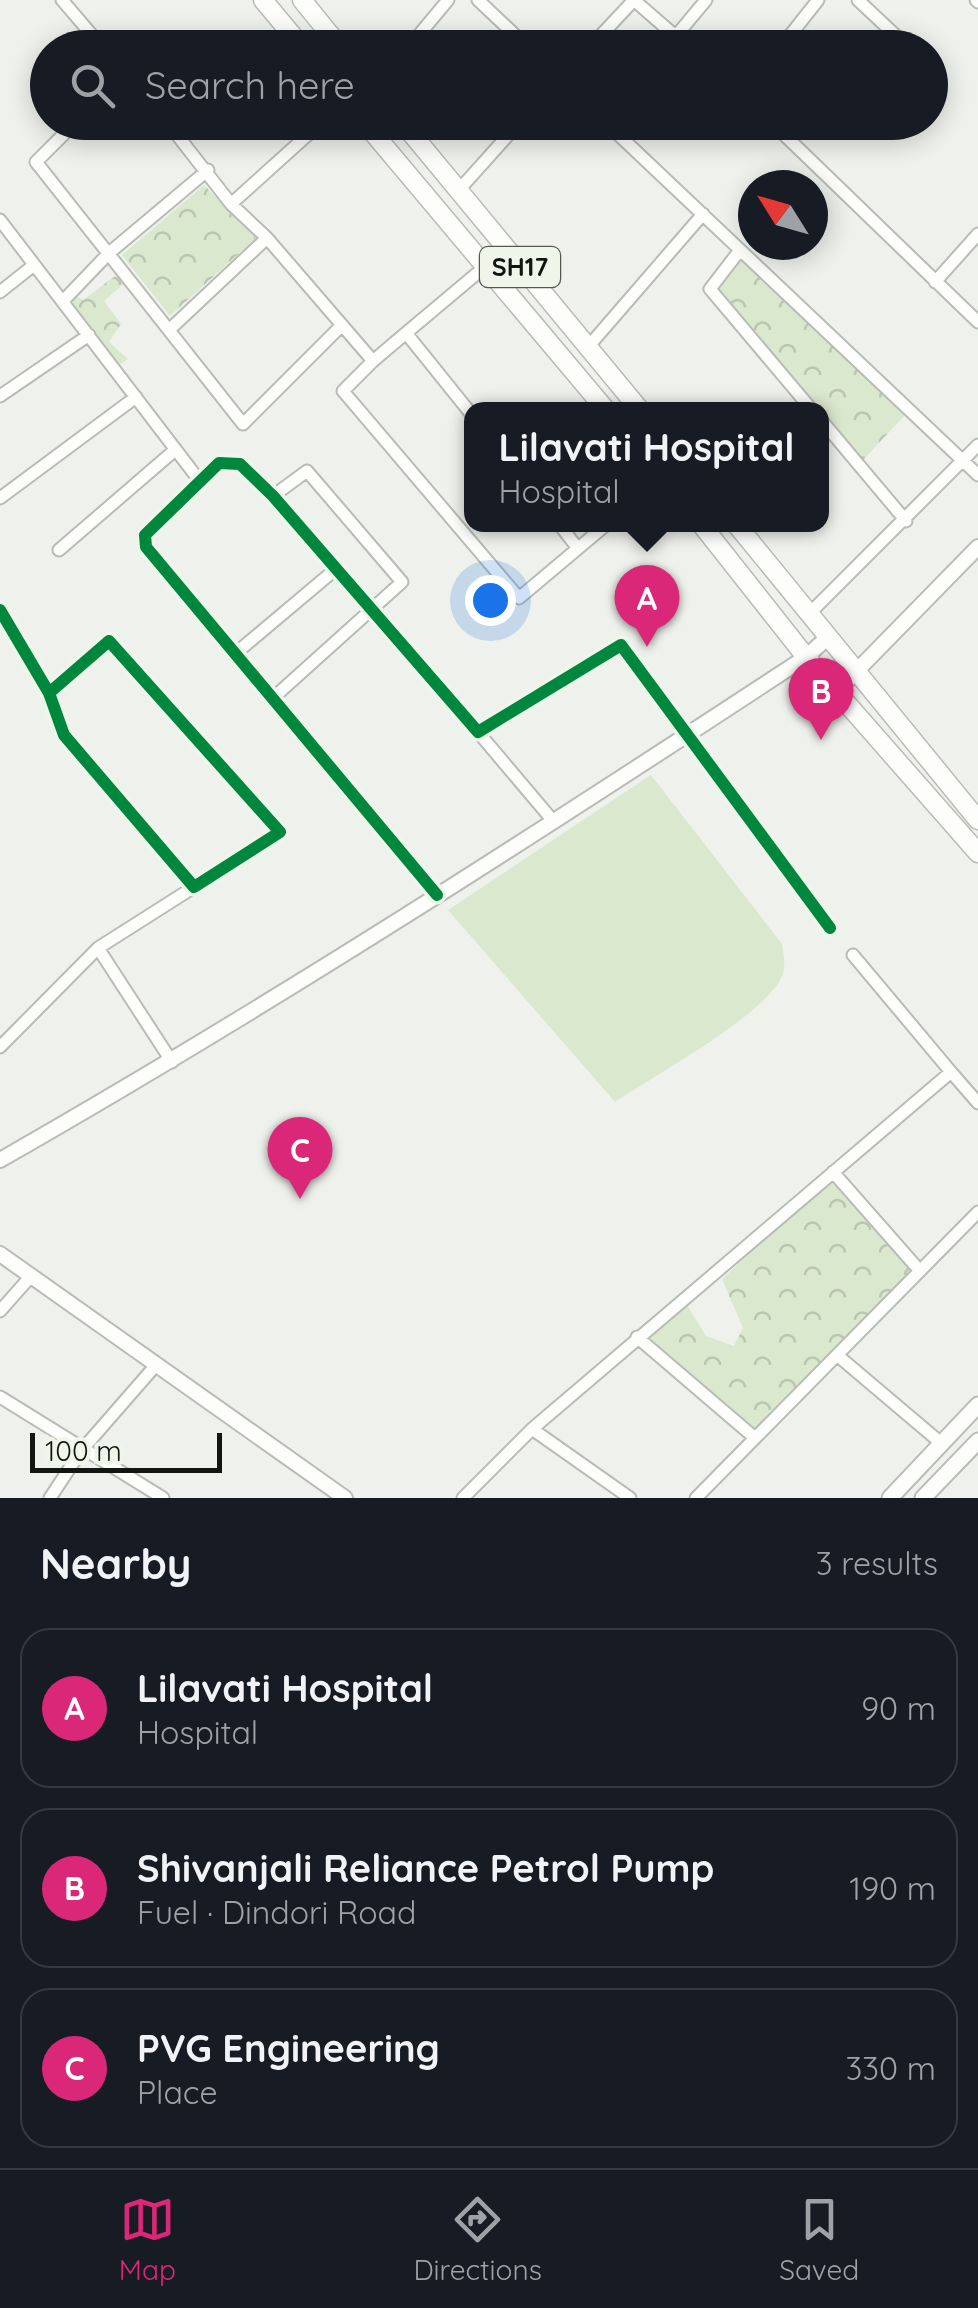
<!DOCTYPE html>
<meta charset="utf-8">
<style>
:root{--surface:#171b24;--page:#242831;--text:#f1f3f6;--muted:#9ea1a6;--line:#363941;--accent:#db2777}
body{margin:0;font-family:Quicksand,sans-serif;background:var(--page);color:var(--text)}
.compass{position:absolute;left:738px;top:170px;width:90px;height:90px;border-radius:50%;background:var(--surface);box-shadow:0 5px 25px #0003;rotate:307deg}
.scale{position:absolute;left:30px;bottom:25px;width:192px;box-sizing:border-box;padding-left:10px;border:5px solid #131511;border-top:0;font-size:28px;line-height:35px;white-space:nowrap;color:#131511;-webkit-text-stroke:8px #eff5e9;paint-order:stroke}
.you{position:absolute;left:490px;top:600px;width:35px;height:35px;margin:-25px;border:8px solid #fff;border-radius:50%;background:#1a73e8;box-shadow:0 0 0 15px #1a73e833}
.badge{display:grid;place-items:center;width:65px;height:65px;border-radius:50%;background:var(--accent);color:#fff;font-size:32px;font-weight:700}
.pin{position:absolute;translate:-50% -82px;filter:drop-shadow(0 2px 5px #0008)}
.pin::after{content:'';position:absolute;top:52px;width:35px;height:30px;background:inherit;clip-path:polygon(0 0,100% 0,50% 100%)}
.popup{position:absolute;left:464px;top:402px;width:365px;height:130px;box-sizing:border-box;display:grid;place-content:center;border-radius:20px;background:var(--surface);filter:drop-shadow(0 2px 8px #0005);font-size:32px;white-space:nowrap;color:var(--muted)}
.popup b{font-size:38px;color:var(--text)}
.popup::after{content:'';position:absolute;left:50%;top:100%;margin-left:-20px;border:20px solid transparent;border-top-color:var(--surface)}
.list{margin:0;padding:0;list-style:none}
h2{display:flex;justify-content:space-between;align-items:center;height:130px;margin:0;padding:0 40px;font-size:42px}
h2 small{font-size:32px;font-weight:400;color:var(--muted)}
.list li{display:grid;grid-template-columns:65px 1fr auto;gap:30px;align-items:center;box-sizing:border-box;height:160px;margin:0 20px 20px;padding:0 20px;border:2px solid var(--line);border-radius:30px}
.list b{display:block;font-size:38px;white-space:nowrap}
.list p{margin:0;font-size:32px;white-space:nowrap;color:var(--muted)}
.list em{font-size:32px;font-style:normal;color:var(--muted)}
.icon{flex:none;width:55px;height:55px;fill:none;stroke:currentColor;stroke-width:2;stroke-linecap:round;stroke-linejoin:round}
.map{position:relative;flex:none;width:978px;height:1498px;overflow:hidden}
.search{position:absolute;background:var(--surface);box-shadow:0 5px 25px #0003;left:30px;right:30px;top:30px;height:110px;display:flex;align-items:center;gap:25px;box-sizing:border-box;padding:0 35px;border-radius:55px;color:var(--muted);font-size:38px}
.sheet{height:670px;background:var(--surface)}
nav{display:flex;justify-content:space-around;align-items:center;box-sizing:border-box;height:140px;border-top:2px solid var(--line);background:var(--surface);font-size:28px;color:var(--muted)}
nav a{display:grid;justify-items:center;gap:5px}
nav .on{color:var(--accent)}
.map>svg:first-child{display:block}
.forest{fill:url(#forest-crowns)}
.garden{fill:#dae8cd}
.lines{fill:none;stroke-linecap:round;stroke-linejoin:round}
.minor-casing{stroke:#b9bbb6;stroke-width:15}
.tertiary-casing{stroke:#b9bbb6;stroke-width:18}
.secondary-casing{stroke:#b9bbb6;stroke-width:19}
.primary-casing{stroke:#b9bbb6;stroke-width:21}
.minor{stroke:#fdfdfc;stroke-width:11}
.tertiary{stroke:#fdfdfc;stroke-width:14}
.secondary{stroke:#fdfdfc;stroke-width:15}
.primary{stroke:#fdfdfc;stroke-width:18}
.cycleway-casing{stroke:#eff5e9;stroke-width:19}
.cycleway{stroke:#00873e;stroke-width:12}
.labels{text-anchor:middle;stroke-width:8;stroke-linejoin:round;paint-order:stroke}
.shield{fill:#eff5e9;stroke:#555852;stroke-width:2.5}
.shield-label{font-size:25px;font-weight:bold;fill:#131511}
</style>
<div class="map">
<svg width="978" height="1498" viewBox="0 0 978 1498">
<defs>
<pattern id="forest-crowns" width="20" height="18" patternUnits="userSpaceOnUse" patternTransform="scale(2.5)"><rect width="20" height="18" fill="#dae8cd"/><path d="M2 6a3 3 0 1 1 6 0M12 15a3 3 0 1 1 6 0" fill="none" stroke="#bac6af"/></pattern>
</defs>
<rect width="100%" height="100%" fill="#eff2ec"/>
<!-- forest -->
<path class="forest" d="M 204,185 L 256,238 L 170,316 L 122,255 Z
M 743,258 L 906,414 L 863,460 L 716,290 Z
M 119,273 L 127,281 L 104,301 L 121,324 L 109,342 L 128,359 L 116,367 L 66,301 L 74,295 L 83,300 Z
M 833,1177 L 913,1270 L 752,1435 L 644,1338 L 687,1305 L 706,1336 L 734,1346 L 743,1328 L 722,1279 Z"/>
<!-- garden -->
<path class="garden" d="M 651,775 L 782,944 C 784,957 787,970 779,982 C 754,1021 657,1074 615,1102 L 448,910 Z"/>
<g class="lines">
<!-- minor casing -->
<g class="minor-casing">
<path id="minor" d="M 62,0 L 103,48
M 478,0 L 515,35
M 634,0 L 689,48
M 858,0 L 909,48
M 976,0 L 978,2
M 676,36 L 706,0
M 789,37 L 801,48
M 408,48 L 448,0
M 589,48 L 634,0
M 780,48 L 818,0
M 930,68 L 936,72
M 76,122 L 36,162 L 243,424 L 342,325
M 167,122 L 231,204 L 267,238 L 373,361 L 406,333 L 472,415
M 605,122 L 978,475
M 771,122 L 978,322
M 886,122 L 889,125
M 458,191 L 520,122
M 231,204 L 322,122
M 0,220 L 199,480
M 740,250 L 710,289 L 812,410
M 935,282 L 978,234
M 0,292 L 34,265
M 63,301 L 109,253 L 208,170
M 169,330 L 267,238
M 406,333 L 487,265
M 588,347 L 703,214
M 373,361 L 343,391 L 519,598 L 607,524
M 0,396 L 89,335
M 822,421 L 906,521
M 0,498 L 136,397
M 559,524 L 576,546
M 59,550 L 175,450
M 0,610 L 49,693 L 64,735 L 194,887 L 280,832 L 109,641 L 49,693
M 810,613 L 978,445
M 236,653 L 337,568
M 273,698 L 402,582 L 307,471 L 273,496
M 478,732 L 554,822
M 437,895 L 146,547 L 145,535 L 219,463 L 240,464 L 273,496 L 478,732 L 621,645 L 830,928
M 853,955 L 951,1072
M 0,1047 L 98,948
M 172,1062 L 98,948 L 194,887
M 833,1172 L 920,1271
M 0,1311 L 31,1276
M 637,1337 L 755,1438
M 837,1355 L 941,1443
M 0,1397 L 163,1498
M 532,1429 L 630,1498
M 50,1498 L 81,1451 L 156,1365
M 463,1498 L 532,1429 L 951,1072 L 978,1103
M 696,1498 L 978,1212"/>
</g>
<!-- tertiary casing -->
<g class="tertiary-casing">
<path id="tertiary" d="M 836,692 L 978,547
M 0,1160 C 275,1003 541,831 806,657 L 827,638
M 0,1254 L 345,1498"/>
</g>
<!-- secondary casing -->
<g class="secondary-casing">
<path id="secondary" d="M 890,1498 L 978,1405
M 923,1498 L 978,1441"/>
</g>
<!-- primary casing -->
<g class="primary-casing">
<path id="primary" d="M 263,0 L 303,48
M 302,0 L 341,48
M 364,122 L 606,410
M 402,122 L 640,410
M 701,524 L 806,657 L 978,853
M 736,524 L 978,820"/>
</g>
<!-- minor -->
<use href="#minor" class="minor"/>
<!-- tertiary -->
<use href="#tertiary" class="tertiary"/>
<!-- secondary -->
<use href="#secondary" class="secondary"/>
<!-- primary -->
<use href="#primary" class="primary"/>
<!-- cycleway casing -->
<g class="cycleway-casing">
<path id="cycleway" d="M 0,610 L 49,693 L 64,735 L 194,887 L 280,832 L 109,641 L 49,693
M 437,895 L 146,547 L 145,535 L 219,463 L 240,464 L 273,496 L 478,732 L 621,645 L 830,928"/>
</g>
<!-- cycleway -->
<use href="#cycleway" class="cycleway"/>
</g>
<g class="labels">
<!-- shield labels -->
<rect class="shield" x="480" y="247" width="80" height="40" rx="8"/>
<g class="shield-label">
<text x="520" y="276">SH17</text>
</g>
</g>
</svg>
<svg class="compass" viewBox="-18 -18 36 36"><path d="M0-13l5 13h-10z" fill="#e53935"/><path d="M0 13l5-13h-10z" fill="#9ea1a6"/></svg>
<div class="scale">100 m</div>
<div class="you"></div>
<div class="pin badge" style="left:647px;top:647px">A</div>
<div class="popup"><b>Lilavati Hospital</b>Hospital</div>
<div class="pin badge" style="left:821px;top:740px">B</div>
<div class="pin badge" style="left:300px;top:1199px">C</div>
<div class="search"><svg class="icon" aria-label="search" viewBox="0 0 24 24"><circle cx="10" cy="10" r="6"/><path d="M15 15l6 6"/></svg>Search here</div>
</div>
<section class="sheet">
<h2>Nearby<small>3 results</small></h2>
<ul class="list">
<li><span class="badge">A</span><div><b>Lilavati Hospital</b><p>Hospital</p></div><em>90 m</em></li>
<li><span class="badge">B</span><div><b>Shivanjali Reliance Petrol Pump</b><p>Fuel · Dindori Road</p></div><em>190 m</em></li>
<li><span class="badge">C</span><div><b>PVG Engineering</b><p>Place</p></div><em>330 m</em></li>
</ul>
</section>
<nav>
<a class="on"><svg class="icon" aria-label="map" viewBox="0 0 24 24"><path d="M3 6l6-2 6 2 6-2v14l-6 2-6-2-6 2zM9 4v14M15 6v14"/></svg>Map</a>
<a><svg class="icon" aria-label="directions" viewBox="0 0 24 24"><path d="M12 3l9 9-9 9-9-9zM9 14v-3h6M13 9l2 2-2 2"/></svg>Directions</a>
<a><svg class="icon" aria-label="saved" viewBox="0 0 24 24"><path d="M7 4h10v16l-5-4-5 4z"/></svg>Saved</a>
</nav>
